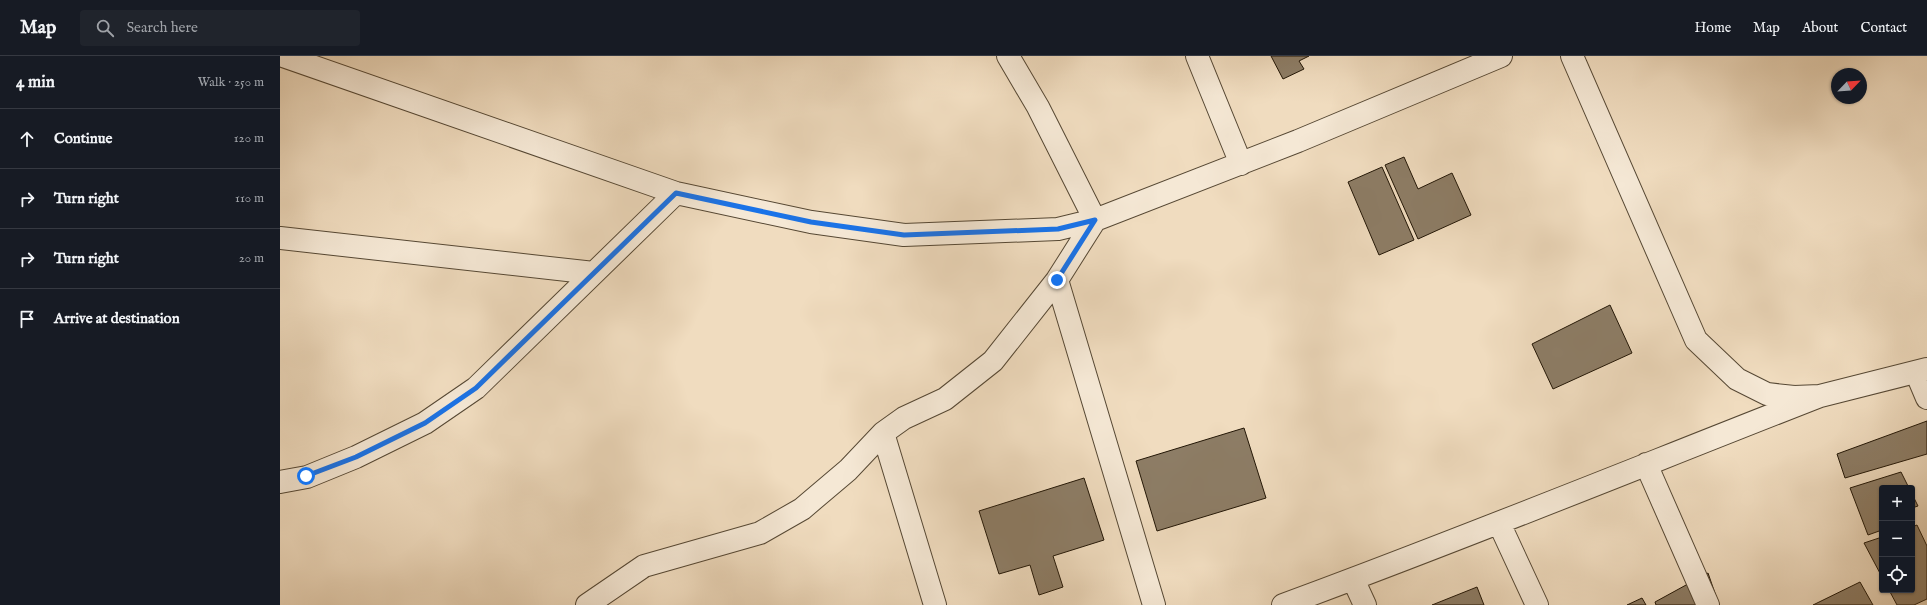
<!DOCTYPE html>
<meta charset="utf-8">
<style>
:root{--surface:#171b24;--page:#20242c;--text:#f1f3f6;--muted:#9ea1a6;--line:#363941}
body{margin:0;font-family:"IM FELL English",serif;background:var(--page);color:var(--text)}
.controls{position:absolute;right:12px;bottom:12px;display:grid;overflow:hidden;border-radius:4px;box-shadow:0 1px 3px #0004}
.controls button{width:36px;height:36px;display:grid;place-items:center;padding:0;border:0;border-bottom:1px solid var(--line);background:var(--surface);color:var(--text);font:20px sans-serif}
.compass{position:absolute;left:1551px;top:12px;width:36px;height:36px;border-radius:50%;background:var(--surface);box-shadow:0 1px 3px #0004;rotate:65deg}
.stop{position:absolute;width:12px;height:12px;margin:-9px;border:3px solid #1a73e8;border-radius:50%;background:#fff}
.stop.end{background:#1a73e8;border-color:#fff;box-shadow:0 1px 4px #0008}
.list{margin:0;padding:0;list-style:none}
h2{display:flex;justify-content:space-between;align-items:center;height:52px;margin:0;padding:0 16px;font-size:17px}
h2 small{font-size:13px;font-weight:400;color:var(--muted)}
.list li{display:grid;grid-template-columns:26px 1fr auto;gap:12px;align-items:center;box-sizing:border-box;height:60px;padding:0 16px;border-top:1px solid var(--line)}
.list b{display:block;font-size:15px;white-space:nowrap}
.list em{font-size:13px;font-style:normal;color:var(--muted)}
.icon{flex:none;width:22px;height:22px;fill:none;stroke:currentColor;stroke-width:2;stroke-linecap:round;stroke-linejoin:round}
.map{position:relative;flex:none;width:1647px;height:549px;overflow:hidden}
header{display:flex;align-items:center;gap:24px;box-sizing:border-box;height:56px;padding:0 20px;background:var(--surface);border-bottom:1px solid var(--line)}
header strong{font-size:19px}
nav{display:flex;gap:22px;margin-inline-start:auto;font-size:14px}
.search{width:280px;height:36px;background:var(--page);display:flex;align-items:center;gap:10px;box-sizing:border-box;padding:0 14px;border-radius:4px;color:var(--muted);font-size:15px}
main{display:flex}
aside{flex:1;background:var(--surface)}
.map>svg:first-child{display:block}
.building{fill:#8d7d66;stroke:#221606}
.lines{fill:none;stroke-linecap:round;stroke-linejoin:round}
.street-casing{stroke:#564834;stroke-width:24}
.street{stroke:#f5e8d5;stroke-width:22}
.route{stroke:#1a73e8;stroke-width:5}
</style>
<header>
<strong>Map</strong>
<div class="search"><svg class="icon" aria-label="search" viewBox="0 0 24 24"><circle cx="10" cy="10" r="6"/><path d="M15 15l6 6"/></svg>Search here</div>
<nav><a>Home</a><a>Map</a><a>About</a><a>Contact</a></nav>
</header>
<main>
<aside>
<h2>4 min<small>Walk · 250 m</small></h2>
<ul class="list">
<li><svg class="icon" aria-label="ahead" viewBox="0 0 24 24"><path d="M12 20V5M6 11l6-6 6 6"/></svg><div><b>Continue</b></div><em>120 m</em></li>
<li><svg class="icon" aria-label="right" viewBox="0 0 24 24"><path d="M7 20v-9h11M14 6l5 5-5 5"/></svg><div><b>Turn right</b></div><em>110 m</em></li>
<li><svg class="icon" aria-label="right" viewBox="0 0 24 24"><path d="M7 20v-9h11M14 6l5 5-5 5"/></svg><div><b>Turn right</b></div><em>20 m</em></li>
<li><svg class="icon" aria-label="arrive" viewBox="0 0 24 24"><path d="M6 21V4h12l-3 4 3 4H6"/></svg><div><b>Arrive at destination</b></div></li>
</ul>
</aside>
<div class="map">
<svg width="1647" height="549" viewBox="0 0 1647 549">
<rect width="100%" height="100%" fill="#f0dcbf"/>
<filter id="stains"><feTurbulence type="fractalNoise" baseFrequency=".005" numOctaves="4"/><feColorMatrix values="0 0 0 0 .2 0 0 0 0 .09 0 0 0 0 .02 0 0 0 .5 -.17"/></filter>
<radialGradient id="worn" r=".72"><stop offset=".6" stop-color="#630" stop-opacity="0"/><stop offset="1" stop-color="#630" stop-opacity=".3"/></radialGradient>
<!-- building -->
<path class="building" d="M 991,0 L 1029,0 L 1019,5 L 1024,13 L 1003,23 Z
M 1124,101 L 1138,133 L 1172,117 L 1191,159 L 1138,183 L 1105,109 Z
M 1102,111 L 1134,184 L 1099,199 L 1068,126 Z
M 1330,249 L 1352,297 L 1273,333 L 1252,288 Z
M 1647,365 L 1647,398 L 1565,422 L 1557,398 Z
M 964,372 L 986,442 L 877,475 L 856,405 Z
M 1621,416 L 1629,432 L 1602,432 L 1602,474 L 1588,479 L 1570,432 Z
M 804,422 L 824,484 L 773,500 L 783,531 L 759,539 L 750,509 L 719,518 L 699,455 Z
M 1632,438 L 1638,450 L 1632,452 Z
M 1637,469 L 1647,490 L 1647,543 L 1634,549 L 1617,549 L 1609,534 L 1632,534 L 1632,471 Z
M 1602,481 L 1602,521 L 1584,487 Z
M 1428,517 L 1439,549 L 1376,549 L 1375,546 Z
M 1580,526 L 1593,549 L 1533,549 Z
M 1197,531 L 1204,549 L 1152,549 Z
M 1362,542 L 1366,549 L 1347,549 Z"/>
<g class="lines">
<!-- street casing -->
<g class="street-casing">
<path id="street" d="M 3,0 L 396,137 L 531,166 L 624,179 L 778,173 L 815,164 L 1018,85 L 1221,0
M 917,0 L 961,108
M 1292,0 L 1416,284 L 1457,323 L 1487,338 L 1514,341 L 1540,340 L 1647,313
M 0,182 L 314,217
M 777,224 L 874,549
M 1636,316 L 1647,342
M 603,377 L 655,549
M 1366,408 L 1428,549
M 0,426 L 27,421 L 76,401 L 145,367 L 196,332 L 396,137
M 1219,467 L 1257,549
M 1073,523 L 1085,549
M 307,549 L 364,510 L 480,477 L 522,453 L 568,414 L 603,377 L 624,362 L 665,343 L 713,305 L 777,224 L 815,164 L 758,51 L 728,0
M 1003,549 C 1183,483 1361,410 1540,340"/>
</g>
<!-- street -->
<use href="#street" class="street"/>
</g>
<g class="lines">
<!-- route -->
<path class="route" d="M 26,420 L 76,401 L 145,367 L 196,332 L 396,137 L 531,166 L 624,179 L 778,173 L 815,164 L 777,224"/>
</g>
<rect width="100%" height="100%" filter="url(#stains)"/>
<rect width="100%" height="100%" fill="url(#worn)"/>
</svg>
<div class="controls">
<button>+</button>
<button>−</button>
<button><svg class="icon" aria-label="locate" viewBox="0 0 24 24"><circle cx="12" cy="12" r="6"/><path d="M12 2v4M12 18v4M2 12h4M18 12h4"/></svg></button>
</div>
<svg class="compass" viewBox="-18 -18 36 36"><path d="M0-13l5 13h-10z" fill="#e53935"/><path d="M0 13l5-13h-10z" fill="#9ea1a6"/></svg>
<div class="stop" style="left:26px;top:420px"></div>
<div class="stop end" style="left:777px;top:224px"></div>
</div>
</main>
